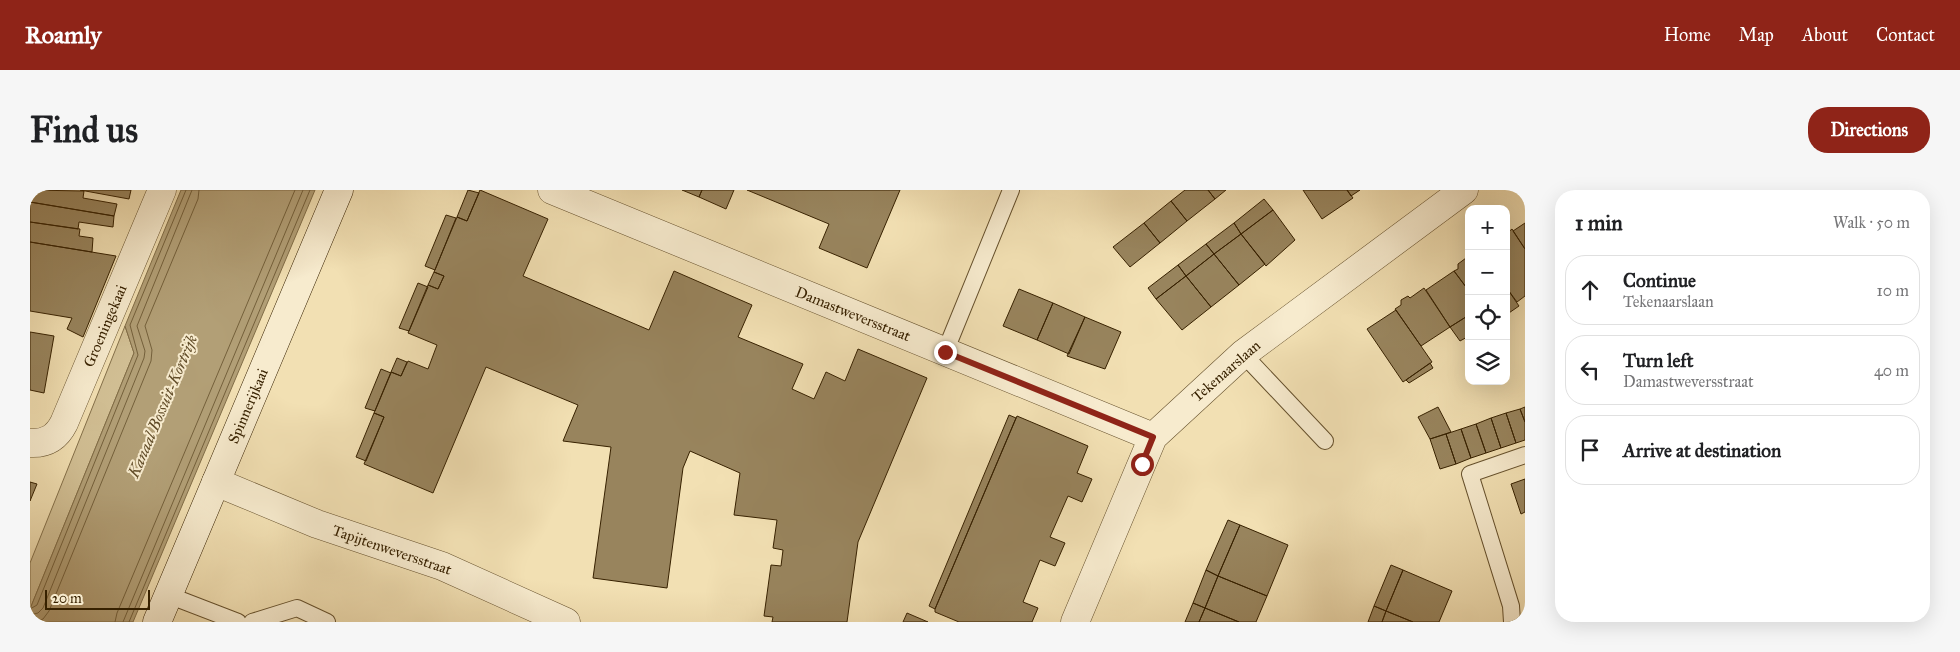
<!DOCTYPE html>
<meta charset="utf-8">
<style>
:root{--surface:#fff;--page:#f6f6f6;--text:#202124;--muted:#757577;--line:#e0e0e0;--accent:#8f2418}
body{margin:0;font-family:"IM FELL Great Primer",serif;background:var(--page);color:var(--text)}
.controls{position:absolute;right:15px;top:15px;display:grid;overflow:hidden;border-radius:10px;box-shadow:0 5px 20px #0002}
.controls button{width:45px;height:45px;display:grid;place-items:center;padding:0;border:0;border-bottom:1px solid var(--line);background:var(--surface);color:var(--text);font:25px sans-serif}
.scale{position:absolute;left:15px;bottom:12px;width:105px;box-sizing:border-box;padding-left:5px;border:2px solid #372100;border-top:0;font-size:14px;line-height:18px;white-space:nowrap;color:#372100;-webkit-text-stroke:4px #f7ebce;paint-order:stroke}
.stop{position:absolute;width:15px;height:15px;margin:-11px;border:4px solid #8f2418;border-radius:50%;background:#fff}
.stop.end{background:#8f2418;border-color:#fff;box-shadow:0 1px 5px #0008}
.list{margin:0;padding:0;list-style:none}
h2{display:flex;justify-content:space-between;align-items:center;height:65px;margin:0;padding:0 20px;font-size:21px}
h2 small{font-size:16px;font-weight:400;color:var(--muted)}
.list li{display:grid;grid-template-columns:32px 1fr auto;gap:15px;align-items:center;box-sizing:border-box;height:70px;margin:0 10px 10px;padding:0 10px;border:1px solid var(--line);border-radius:20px}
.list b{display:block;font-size:19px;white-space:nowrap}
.list p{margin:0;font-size:16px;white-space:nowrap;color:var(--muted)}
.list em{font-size:16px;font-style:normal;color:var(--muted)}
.icon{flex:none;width:28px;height:28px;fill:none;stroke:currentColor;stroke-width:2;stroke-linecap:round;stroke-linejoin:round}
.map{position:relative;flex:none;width:1495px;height:432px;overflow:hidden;border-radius:20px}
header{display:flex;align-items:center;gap:30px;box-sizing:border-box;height:70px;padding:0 25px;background:var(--accent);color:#fff}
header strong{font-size:24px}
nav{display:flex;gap:28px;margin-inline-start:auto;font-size:18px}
.intro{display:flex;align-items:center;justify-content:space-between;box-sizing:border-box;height:120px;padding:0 30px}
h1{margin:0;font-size:35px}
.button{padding:12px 22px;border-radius:20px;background:var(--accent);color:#fff;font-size:18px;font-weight:700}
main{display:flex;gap:30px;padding:0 30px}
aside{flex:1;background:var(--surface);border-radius:20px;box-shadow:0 5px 20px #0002}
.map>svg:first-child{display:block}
.green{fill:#d2c095;stroke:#84704a}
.water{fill:#b29f76;stroke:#816d47}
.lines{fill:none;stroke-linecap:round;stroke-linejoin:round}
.shore{stroke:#74603b;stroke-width:1}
.building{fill:#98845d;stroke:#372100}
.lane-casing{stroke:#66512d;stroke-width:18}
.street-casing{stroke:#66512d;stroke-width:29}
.secondary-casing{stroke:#372100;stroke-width:29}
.lane{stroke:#f7ebce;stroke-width:16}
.street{stroke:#f7ebce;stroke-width:28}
.secondary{stroke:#f7ebce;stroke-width:28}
.route{stroke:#8f2418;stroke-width:6}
.labels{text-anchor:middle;stroke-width:4;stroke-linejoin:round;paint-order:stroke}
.street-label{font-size:15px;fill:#372100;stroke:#f7ebce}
.water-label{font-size:16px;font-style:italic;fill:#624d29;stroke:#f7ebce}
</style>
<header>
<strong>Roamly</strong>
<nav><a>Home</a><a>Map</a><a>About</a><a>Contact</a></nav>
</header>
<div class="intro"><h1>Find us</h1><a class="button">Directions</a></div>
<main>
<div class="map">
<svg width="1495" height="432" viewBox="0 0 1495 432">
<rect width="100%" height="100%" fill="#f2e0b3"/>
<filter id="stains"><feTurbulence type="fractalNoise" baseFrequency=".004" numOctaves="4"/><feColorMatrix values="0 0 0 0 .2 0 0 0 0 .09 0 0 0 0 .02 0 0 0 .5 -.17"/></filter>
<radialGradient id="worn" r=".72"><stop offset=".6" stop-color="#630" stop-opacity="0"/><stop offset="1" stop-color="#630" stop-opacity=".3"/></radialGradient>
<!-- green -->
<path class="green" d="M 95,136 L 104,163 L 0,419 L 0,373 Z"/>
<!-- water -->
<path class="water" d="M 151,0 L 285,0 L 103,432 L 0,432 L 0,419 L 104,163 L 95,136 Z"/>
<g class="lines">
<!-- shore -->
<path class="shore" d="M 0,419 L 7,415 L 108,165 L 100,135 L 156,0
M 0,425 L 8,423 L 13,418 L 114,168 L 115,161 L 107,136 L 162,0
M 6,432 L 13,429 L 19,421 L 121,171 L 122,160 L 115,136 L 168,9 L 169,0
M 85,432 L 87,423 L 265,0
M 93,432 L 273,0
M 99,432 L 280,0"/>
</g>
<!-- building -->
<path class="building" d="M 0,0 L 54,1 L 53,8 L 87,14 L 84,26 L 0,12 Z
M 50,0 L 101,0 L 99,9 Z
M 438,0 L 449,3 L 437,31 L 427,27 Z
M 450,0 L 518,29 L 493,86 L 619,140 L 644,81 L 722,115 L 708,147 L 773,174 L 762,199 L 784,209 L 796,182 L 815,191 L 828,159 L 897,188 L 828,352 L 817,432 L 742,432 L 743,427 L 734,426 L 741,375 L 751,376 L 753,360 L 743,358 L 747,330 L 704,325 L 710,283 L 660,261 L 653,278 L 637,398 L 563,388 L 581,257 L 533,251 L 548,215 L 456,177 L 403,303 L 334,274 L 354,227 L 344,223 L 361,182 L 371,186 L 378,171 L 398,179 L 407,155 L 378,143 L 398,95 L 408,99 L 414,86 L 404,82 L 427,27 L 437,31 Z
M 652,0 L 672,0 L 669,7 Z
M 672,0 L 704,0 L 696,19 L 669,7 Z
M 717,0 L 870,0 L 837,78 L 789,58 L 799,34 Z
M 1155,0 L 1178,0 L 1185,9 L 1157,31 L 1141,11 Z
M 1178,0 L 1196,0 L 1185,9 Z
M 1273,0 L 1317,0 L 1323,8 L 1292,29 Z
M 1317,0 L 1330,0 L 1321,6 Z
M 1234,9 L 1243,20 L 1211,44 L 1204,33 Z
M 1141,11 L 1157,31 L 1130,53 L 1114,33 Z
M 0,12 L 84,26 L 83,37 L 49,32 L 48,39 L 0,32 Z
M 1243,20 L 1265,50 L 1236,76 L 1211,44 Z
M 416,25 L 426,28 L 405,80 L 395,76 Z
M 0,32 L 50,39 L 49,46 L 63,48 L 62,62 L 0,52 Z
M 1114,33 L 1130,53 L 1100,77 L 1083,57 Z
M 1204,33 L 1211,44 L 1184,64 L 1176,54 Z
M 1495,33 L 1495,59 L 1483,41 Z
M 1482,39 L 1495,59 L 1495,106 L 1487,112 L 1476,97 L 1476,44 Z
M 1211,44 L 1235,74 L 1209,95 L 1184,64 Z
M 0,52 L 86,66 L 53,147 L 37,139 L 42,128 L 0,121 Z
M 1176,54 L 1184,64 L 1156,86 L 1148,75 Z
M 1184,64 L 1209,95 L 1181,117 L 1156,86 Z
M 1436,68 L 1439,69 L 1439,101 L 1424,81 L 1428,79 L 1428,74 Z
M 1148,75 L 1156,86 L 1126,109 L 1118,98 Z
M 1424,81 L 1439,101 L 1439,125 L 1420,137 L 1396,100 Z
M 404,82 L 414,86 L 408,99 L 398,95 Z
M 1156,86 L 1181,117 L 1152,140 L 1126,109 Z
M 388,93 L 398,97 L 379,141 L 369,138 Z
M 1476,97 L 1489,116 L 1476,125 Z
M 1394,98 L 1420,137 L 1391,156 L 1365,119 L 1371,115 L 1371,110 L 1378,106 L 1380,108 Z
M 989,99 L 1023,113 L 1007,150 L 973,136 Z
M 1023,113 L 1055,127 L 1039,164 L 1007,150 Z
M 1366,120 L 1402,172 L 1373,192 L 1337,139 Z
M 1439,125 L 1439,146 L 1430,151 L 1420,137 Z
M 1055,127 L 1091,142 L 1075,179 L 1037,166 Z
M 0,142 L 24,146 L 14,203 L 0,200 Z
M 367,168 L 377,172 L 371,186 L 361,182 Z
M 1400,173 L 1403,178 L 1379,193 L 1376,190 Z
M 351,179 L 361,183 L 345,221 L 335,218 Z
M 1408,217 L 1421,242 L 1400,249 L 1388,227 Z
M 1495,217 L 1495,232 L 1490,219 Z
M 1490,219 L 1495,232 L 1495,250 L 1486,253 L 1476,223 Z
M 344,223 L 354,227 L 336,271 L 326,267 Z
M 1476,223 L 1486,253 L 1471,258 L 1461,228 Z
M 979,225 L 986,228 L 905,419 L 899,416 Z
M 987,226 L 1058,256 L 1047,283 L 1062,289 L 1052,312 L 1038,306 L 1020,347 L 1035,353 L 1025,376 L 1010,370 L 993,412 L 1008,418 L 1002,432 L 929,432 L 905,422 L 905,419 Z
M 1461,228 L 1471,258 L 1456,263 L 1446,234 Z
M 1446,234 L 1456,263 L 1441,268 L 1431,239 Z
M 1431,239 L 1441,268 L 1426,274 L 1416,244 Z
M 1416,244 L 1426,274 L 1410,279 L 1400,249 Z
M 1495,289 L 1495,322 L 1491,324 L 1481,294 Z
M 0,292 L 7,294 L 0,311 Z
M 1198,330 L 1210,335 L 1188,386 L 1176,380 Z
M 1210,335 L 1258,355 L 1237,406 L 1188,386 Z
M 1361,375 L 1373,380 L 1356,421 L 1344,416 Z
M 1176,380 L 1188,386 L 1175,418 L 1163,413 Z
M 1373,380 L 1422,401 L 1409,432 L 1383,432 L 1356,421 Z
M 1188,386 L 1237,406 L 1226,432 L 1209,432 L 1175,418 Z
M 1163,413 L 1175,418 L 1169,432 L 1155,432 Z
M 1344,416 L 1356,421 L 1352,432 L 1338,432 Z
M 1175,418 L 1209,432 L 1169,432 Z
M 1356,421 L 1383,432 L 1352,432 Z
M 877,423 L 898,432 L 873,432 Z"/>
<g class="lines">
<!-- lane casing -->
<g class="lane-casing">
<path id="lane" d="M 915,162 L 981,0
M 1213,164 L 1295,251
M 138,405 L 208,432
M 222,432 L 267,418 L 297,432
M 1482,432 L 1481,416 L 1440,284 L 1495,265"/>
</g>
<!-- street casing -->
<g class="street-casing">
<path id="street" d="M 522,0 L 1123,247
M 0,253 C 16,254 27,247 34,233 L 132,0
M 186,292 L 287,334 L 412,376 L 536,432
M 1045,432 L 1123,247 L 1213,164 L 1434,0"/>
</g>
<!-- secondary casing -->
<g class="secondary-casing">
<path id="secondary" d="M 127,432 L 309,0"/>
</g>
<!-- lane -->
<use href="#lane" class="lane"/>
<!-- street -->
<use href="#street" class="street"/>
<!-- secondary -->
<use href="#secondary" class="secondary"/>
</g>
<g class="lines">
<!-- route -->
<path class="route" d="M 915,162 L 1123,247 L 1112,274"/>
</g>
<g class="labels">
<!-- street labels -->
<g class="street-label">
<text transform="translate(823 124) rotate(22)" y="5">Damastweversstraat</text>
<text transform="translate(75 136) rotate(-67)" y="5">Groeningekaai</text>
<text transform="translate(1196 181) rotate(-41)" y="5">Tekenaarslaan</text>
<text transform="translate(218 216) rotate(-67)" y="5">Spinnerijkaai</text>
<text transform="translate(362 360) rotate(19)" y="5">Tapijtenweversstraat</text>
</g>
<!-- water labels -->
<g class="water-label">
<text transform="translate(132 216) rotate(-67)" y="6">Kanaal Bossuit-Kortrijk</text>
</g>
</g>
<rect width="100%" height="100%" filter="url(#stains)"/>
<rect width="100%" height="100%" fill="url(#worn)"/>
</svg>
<div class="controls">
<button>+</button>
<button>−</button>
<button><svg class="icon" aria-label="locate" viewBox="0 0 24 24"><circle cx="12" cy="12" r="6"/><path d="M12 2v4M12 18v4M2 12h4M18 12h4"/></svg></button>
<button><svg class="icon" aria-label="layers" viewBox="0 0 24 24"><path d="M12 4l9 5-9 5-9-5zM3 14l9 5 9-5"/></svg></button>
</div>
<div class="scale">20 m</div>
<div class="stop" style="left:1112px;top:274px"></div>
<div class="stop end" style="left:915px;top:162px"></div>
</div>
<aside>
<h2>1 min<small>Walk · 50 m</small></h2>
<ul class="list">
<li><svg class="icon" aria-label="ahead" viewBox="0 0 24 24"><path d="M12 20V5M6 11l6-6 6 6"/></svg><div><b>Continue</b><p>Tekenaarslaan</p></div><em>10 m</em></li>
<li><svg class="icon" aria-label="left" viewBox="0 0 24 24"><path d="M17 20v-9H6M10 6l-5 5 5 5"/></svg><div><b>Turn left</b><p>Damastweversstraat</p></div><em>40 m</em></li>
<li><svg class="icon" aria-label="arrive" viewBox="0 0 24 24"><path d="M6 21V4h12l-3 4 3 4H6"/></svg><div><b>Arrive at destination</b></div></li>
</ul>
</aside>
</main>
